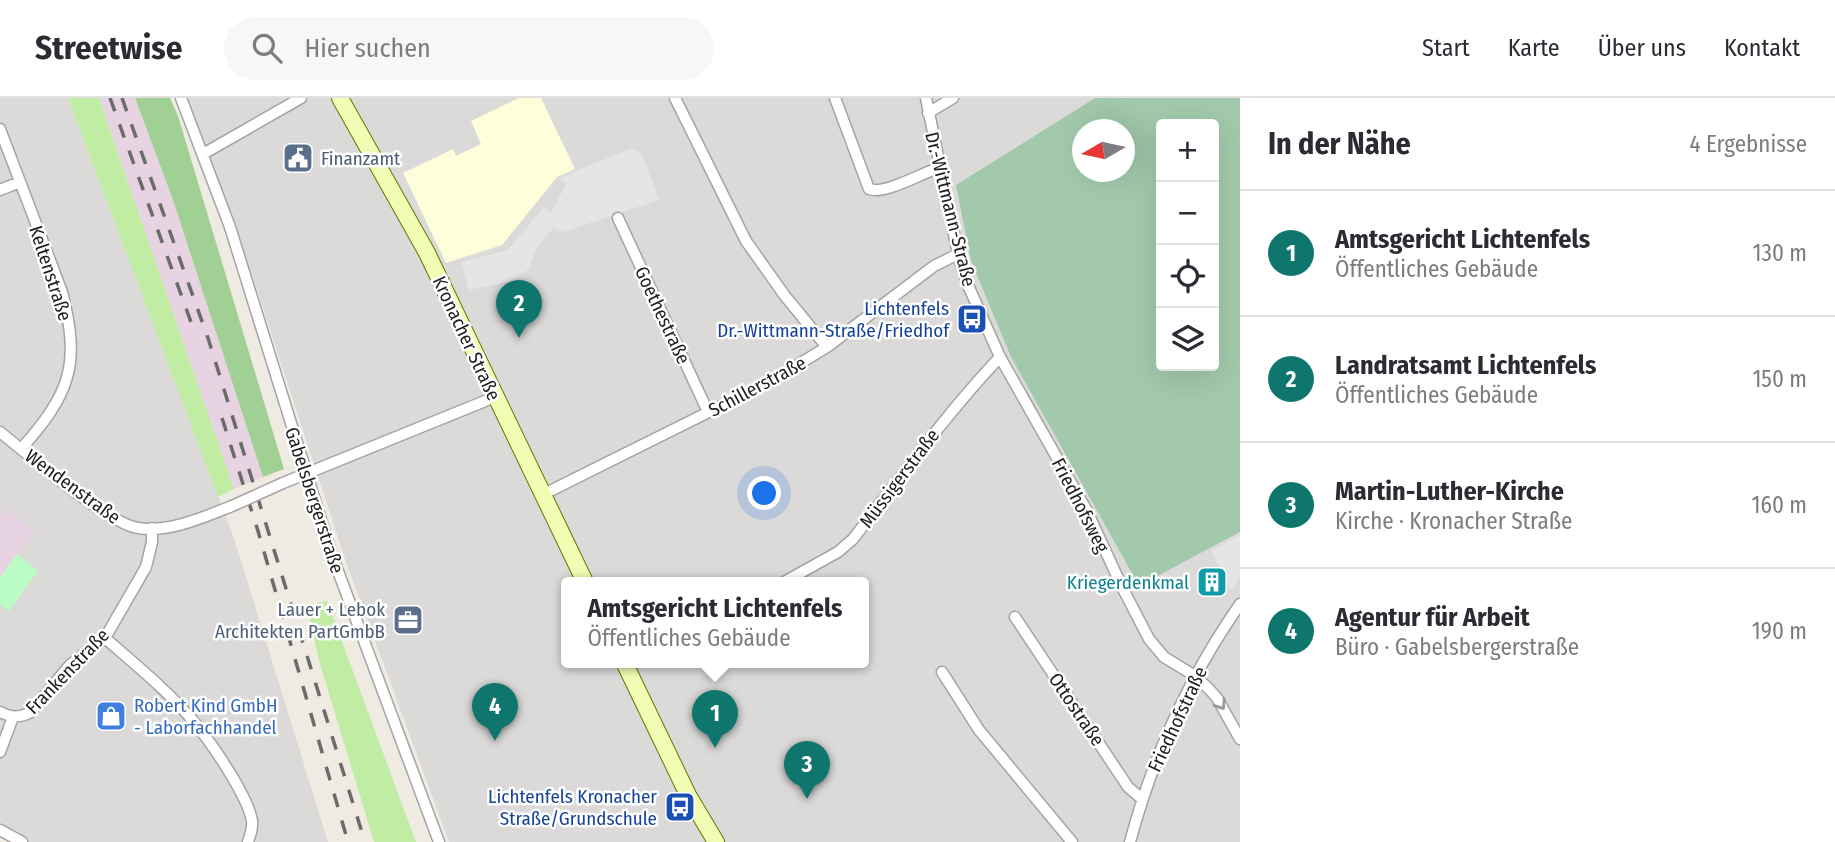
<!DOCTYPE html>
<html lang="de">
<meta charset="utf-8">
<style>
:root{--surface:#fff;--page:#f7f7f7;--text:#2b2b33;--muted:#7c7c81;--line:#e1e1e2;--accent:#0f766e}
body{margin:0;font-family:"Fira Sans Condensed",sans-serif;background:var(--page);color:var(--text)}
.controls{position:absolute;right:21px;top:21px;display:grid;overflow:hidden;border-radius:7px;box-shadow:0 7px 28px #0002}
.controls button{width:63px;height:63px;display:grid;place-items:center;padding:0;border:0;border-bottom:2px solid var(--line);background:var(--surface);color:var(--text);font:35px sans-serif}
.compass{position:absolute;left:1072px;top:21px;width:63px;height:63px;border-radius:50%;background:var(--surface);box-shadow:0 7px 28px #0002;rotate:261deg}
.you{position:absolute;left:765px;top:396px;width:24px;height:24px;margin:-18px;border:5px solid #fff;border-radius:50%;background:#1a73e8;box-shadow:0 0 0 10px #1a73e833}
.badge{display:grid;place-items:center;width:46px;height:46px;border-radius:50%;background:var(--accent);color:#fff;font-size:23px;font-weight:700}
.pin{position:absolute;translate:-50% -58px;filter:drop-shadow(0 2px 4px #0008)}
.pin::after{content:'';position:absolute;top:37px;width:24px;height:21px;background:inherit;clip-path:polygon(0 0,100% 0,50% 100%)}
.popup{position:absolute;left:561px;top:479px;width:308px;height:91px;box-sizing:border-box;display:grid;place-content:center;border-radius:7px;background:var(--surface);filter:drop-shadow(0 2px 5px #0005);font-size:23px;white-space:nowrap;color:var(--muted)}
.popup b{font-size:26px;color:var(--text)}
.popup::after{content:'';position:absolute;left:50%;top:100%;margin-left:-14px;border:14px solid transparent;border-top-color:var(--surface)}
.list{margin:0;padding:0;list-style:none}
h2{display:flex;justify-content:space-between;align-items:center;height:91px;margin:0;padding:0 28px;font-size:30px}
h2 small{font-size:23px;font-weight:400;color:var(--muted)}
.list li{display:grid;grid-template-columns:46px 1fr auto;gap:21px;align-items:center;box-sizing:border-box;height:126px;padding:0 28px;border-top:2px solid var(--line)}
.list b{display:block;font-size:26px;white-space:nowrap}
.list p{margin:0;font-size:23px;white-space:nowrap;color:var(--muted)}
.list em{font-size:23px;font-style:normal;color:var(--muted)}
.icon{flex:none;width:38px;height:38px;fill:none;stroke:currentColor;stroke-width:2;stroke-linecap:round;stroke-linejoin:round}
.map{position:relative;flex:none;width:1240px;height:744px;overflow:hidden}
header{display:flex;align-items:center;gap:42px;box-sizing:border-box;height:98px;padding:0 35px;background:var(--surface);border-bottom:2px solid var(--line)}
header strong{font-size:33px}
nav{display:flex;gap:38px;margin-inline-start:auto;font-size:24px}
.search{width:490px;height:63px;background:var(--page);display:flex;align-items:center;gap:18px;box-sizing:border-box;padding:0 24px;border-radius:38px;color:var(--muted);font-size:26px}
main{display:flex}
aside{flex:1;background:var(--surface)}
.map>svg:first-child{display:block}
.residential{fill:#dbdad9;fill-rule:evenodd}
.industrial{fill:#e8d3e2}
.education{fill:#fcffda}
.grass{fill:#c1eca4}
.forest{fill:#a0d094}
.cemetery{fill:#a2c9ab;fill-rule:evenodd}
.park{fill:#bbfcc6}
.parking{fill:#e5e5e5}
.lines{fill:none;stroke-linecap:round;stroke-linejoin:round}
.street-casing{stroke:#a4a4a4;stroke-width:13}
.secondary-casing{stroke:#5f7700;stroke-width:18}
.street{stroke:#fff;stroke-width:10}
.secondary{stroke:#f2fcb2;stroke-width:16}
.rail{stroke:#6b6b6b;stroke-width:3.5;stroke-dasharray:14 14;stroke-linecap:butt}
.street-bridge-casing{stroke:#a4a4a4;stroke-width:13;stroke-linecap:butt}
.street-bridge{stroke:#fff;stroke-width:10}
.oneway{stroke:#999}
.labels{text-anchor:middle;stroke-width:5;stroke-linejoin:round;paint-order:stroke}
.service-label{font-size:19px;fill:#4e5e75;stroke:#fff;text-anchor:start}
.street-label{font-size:19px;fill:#1d1d1d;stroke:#fff}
.transit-label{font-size:19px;fill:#164399;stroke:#fff;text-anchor:end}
.culture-label{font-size:19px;fill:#0d838f;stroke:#fff;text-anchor:end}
.shop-label{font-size:19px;fill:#366cbe;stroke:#fff;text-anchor:start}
</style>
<header>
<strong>Streetwise</strong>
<div class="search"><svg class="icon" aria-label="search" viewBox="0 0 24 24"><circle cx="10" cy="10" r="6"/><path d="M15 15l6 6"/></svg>Hier suchen</div>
<nav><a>Start</a><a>Karte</a><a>Über uns</a><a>Kontakt</a></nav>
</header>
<main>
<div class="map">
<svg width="1240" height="744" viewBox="0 0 1240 744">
<rect width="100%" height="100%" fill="#efebe2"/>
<!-- residential -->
<path class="residential" d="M 0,0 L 68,0 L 234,440 L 328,744 L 13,744 L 0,737 Z
M 186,0 L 1095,0 L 957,87 L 971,163 L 1011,259 L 1139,488 L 1240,434 L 1240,744 L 449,744 L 346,464 L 239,137 ZM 566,484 L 864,484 L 864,564 L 566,564 Z"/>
<!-- industrial -->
<path class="industrial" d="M 99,0 L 135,0 L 173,102 L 263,379 L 234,391 Z
M 7,411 L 35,433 L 0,479 L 0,420 Z"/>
<!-- education -->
<path class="education" d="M 519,0 L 541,0 L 575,71 L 557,79 L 502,147 L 446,165 L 403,75 L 453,51 L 456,58 L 481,46 L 471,23 Z"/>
<!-- grass -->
<path class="grass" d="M 68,0 L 99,0 L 234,391 L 218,399 Z
M 327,503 L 416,744 L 374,744 L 320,566 L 306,507 Z"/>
<!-- forest -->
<path class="forest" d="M 135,0 L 170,0 L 178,18 L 284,371 L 263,379 L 173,102 Z"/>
<!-- cemetery -->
<path class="cemetery" d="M 1095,0 L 1240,0 L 1240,434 L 1139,488 L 1011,259 L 971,163 L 956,87 ZM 1161,26 L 1214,26 L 1214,268 L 1161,268 ZM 1083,32 L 1125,32 L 1125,74 L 1083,74 Z"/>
<!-- park -->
<path class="park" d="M 17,456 L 38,473 L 9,513 L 0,507 L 0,479 Z"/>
<!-- parking -->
<path class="parking" d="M 631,50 L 642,56 L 659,102 L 563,134 L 554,129 L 537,149 L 529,171 L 511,183 L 469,192 L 461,164 L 508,152 L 544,109 L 551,115 L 566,86 L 560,80 Z
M 1240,437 L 1240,479 L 1231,492 L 1211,453 Z"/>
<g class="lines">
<!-- street casing -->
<g class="street-casing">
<path id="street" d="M 181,0 L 230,129 L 332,457 L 439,744
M 675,0 L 746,143 L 785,198 L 827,249
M 835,0 L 869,91 C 885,97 921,75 939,70
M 926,0 L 958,156 L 967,185 L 1000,259 L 1087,413 L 1123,491 L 1149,541 L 1164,559 L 1195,578 L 1209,591 L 1217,600 L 1240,641
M 928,15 L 953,0
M 0,31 L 62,194 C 81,267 70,296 21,351
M 203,56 L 301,0
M 0,92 L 20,84
M 618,120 L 708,314
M 0,334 C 28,356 106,425 138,430 C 169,435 204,419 232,408
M 283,385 L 495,299
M 542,397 L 771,283 L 827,249 L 934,168 L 958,156
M 784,484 L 838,454 L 853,441 C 901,379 946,316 1000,259
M 1015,519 L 1128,689 L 1142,701
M 105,540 C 136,567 169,594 195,625 C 212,646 248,698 252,723 C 253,731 250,737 248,744
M 942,574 L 979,632 L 1072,744
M 0,614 C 11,620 20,620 31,614 L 70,567 L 105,540 L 146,469 L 152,444 L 152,430
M 0,654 L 13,619
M 0,732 L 22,744
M 1130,744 C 1153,658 1189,579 1240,506"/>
</g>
<!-- secondary casing -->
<g class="secondary-casing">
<path id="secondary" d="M 340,0 L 427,155 L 585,484
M 624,564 L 688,697 L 716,744"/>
</g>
<!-- street -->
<use href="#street" class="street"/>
<!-- secondary -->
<use href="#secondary" class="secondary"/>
<!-- rail -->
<path class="rail" d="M 110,0 L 191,224
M 122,0 L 208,240 L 365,744
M 222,320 L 258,433 L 348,744"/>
<!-- street-bridge casing -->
<g class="street-bridge-casing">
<path id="street-bridge" d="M 232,408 L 283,385"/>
</g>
<!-- street-bridge -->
<use href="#street-bridge" class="street-bridge"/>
</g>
<!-- one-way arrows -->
<defs><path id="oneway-chevron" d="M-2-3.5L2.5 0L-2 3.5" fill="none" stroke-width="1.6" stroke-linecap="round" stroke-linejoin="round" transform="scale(1.75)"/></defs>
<use class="oneway" href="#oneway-chevron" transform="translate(1221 607) rotate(57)"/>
<!-- icons -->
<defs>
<g id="civic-square" transform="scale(1.575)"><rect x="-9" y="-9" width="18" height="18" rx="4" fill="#5c6f8a" stroke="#fff"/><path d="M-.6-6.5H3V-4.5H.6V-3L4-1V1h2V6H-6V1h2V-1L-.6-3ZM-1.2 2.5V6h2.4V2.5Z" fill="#fff"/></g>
<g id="bus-square" transform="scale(1.575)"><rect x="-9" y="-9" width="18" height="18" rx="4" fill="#1a4fb4" stroke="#fff"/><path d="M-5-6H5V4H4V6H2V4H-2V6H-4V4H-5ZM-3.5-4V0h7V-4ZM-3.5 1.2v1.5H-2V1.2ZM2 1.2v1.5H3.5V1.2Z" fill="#fff"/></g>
<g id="building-square" transform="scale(1.575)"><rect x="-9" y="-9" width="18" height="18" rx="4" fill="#0f9aa8" stroke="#fff"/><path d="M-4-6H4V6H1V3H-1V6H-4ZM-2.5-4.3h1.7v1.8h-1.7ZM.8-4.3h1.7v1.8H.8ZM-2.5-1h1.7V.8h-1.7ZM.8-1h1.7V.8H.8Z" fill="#fff"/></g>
<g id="office-square" transform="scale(1.575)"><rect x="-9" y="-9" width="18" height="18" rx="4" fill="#5c6f8a" stroke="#fff"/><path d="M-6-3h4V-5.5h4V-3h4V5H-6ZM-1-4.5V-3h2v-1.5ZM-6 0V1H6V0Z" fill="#fff"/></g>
<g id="shop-square" transform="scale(1.575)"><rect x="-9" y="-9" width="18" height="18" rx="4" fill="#3f7fe0" stroke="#fff"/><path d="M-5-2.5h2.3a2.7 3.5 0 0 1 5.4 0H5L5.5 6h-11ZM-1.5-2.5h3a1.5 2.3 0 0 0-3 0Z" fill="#fff"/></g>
</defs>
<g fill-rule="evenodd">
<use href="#civic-square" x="298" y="60"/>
<use href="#bus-square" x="972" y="221"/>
<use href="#building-square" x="1212" y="484"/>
<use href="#office-square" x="408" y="522"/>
<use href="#shop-square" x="111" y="618"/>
<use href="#bus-square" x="680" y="709"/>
</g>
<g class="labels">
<!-- service labels -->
<g class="service-label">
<text x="321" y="67">Finanzamt</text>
<text x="385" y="518" text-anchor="end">Lauer + Lebok<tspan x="385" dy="22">Architekten PartGmbB</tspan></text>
</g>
<!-- street labels -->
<g class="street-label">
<text transform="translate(951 111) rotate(76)" y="7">Dr.-Wittmann-Straße</text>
<text transform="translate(51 175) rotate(72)" y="7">Keltenstraße</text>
<text transform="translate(663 217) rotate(65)" y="7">Goethestraße</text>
<text transform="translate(467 240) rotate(65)" y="7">Kronacher Straße</text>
<text transform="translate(757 288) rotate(-28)" y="7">Schillerstraße</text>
<text transform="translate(899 380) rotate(-53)" y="7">Müssigerstraße</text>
<text transform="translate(73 388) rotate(36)" y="7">Wendenstraße</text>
<text transform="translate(315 402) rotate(72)" y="7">Gabelsbergerstraße</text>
<text transform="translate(1081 407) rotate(63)" y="7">Friedhofsweg</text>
<text transform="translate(67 573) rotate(-46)" y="7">Frankenstraße</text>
<text transform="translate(1077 611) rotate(56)" y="7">Ottostraße</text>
<text transform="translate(1177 621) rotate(-65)" y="7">Friedhofstraße</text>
</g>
<!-- transit labels -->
<g class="transit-label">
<text x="949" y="217">Lichtenfels<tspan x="949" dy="22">Dr.-Wittmann-Straße/Friedhof</tspan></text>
<text x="657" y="705">Lichtenfels Kronacher<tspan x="657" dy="22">Straße/Grundschule</tspan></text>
</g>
<!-- culture labels -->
<g class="culture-label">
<text x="1189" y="491">Kriegerdenkmal</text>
</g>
<!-- shop labels -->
<g class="shop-label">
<text x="134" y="614">Robert Kind GmbH<tspan x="134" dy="22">- Laborfachhandel</tspan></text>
</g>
</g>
</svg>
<div class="controls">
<button>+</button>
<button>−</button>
<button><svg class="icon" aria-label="locate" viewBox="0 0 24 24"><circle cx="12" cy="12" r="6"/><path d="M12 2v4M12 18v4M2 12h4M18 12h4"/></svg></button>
<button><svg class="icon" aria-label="layers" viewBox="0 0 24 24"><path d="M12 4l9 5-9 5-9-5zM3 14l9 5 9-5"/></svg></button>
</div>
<svg class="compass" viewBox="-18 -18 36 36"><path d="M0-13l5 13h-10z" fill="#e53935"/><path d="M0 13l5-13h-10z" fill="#7c7c81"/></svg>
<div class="you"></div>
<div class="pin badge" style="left:715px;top:650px">1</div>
<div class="popup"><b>Amtsgericht Lichtenfels</b>Öffentliches Gebäude</div>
<div class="pin badge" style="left:519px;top:240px">2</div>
<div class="pin badge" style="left:807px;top:701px">3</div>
<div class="pin badge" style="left:495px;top:643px">4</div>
</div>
<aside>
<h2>In der Nähe<small>4 Ergebnisse</small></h2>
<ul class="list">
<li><span class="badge">1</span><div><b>Amtsgericht Lichtenfels</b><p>Öffentliches Gebäude</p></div><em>130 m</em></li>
<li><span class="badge">2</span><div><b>Landratsamt Lichtenfels</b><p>Öffentliches Gebäude</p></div><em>150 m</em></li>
<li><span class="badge">3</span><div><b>Martin-Luther-Kirche</b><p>Kirche · Kronacher Straße</p></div><em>160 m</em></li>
<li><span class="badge">4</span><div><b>Agentur für Arbeit</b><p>Büro · Gabelsbergerstraße</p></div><em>190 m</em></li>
</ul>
</aside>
</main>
